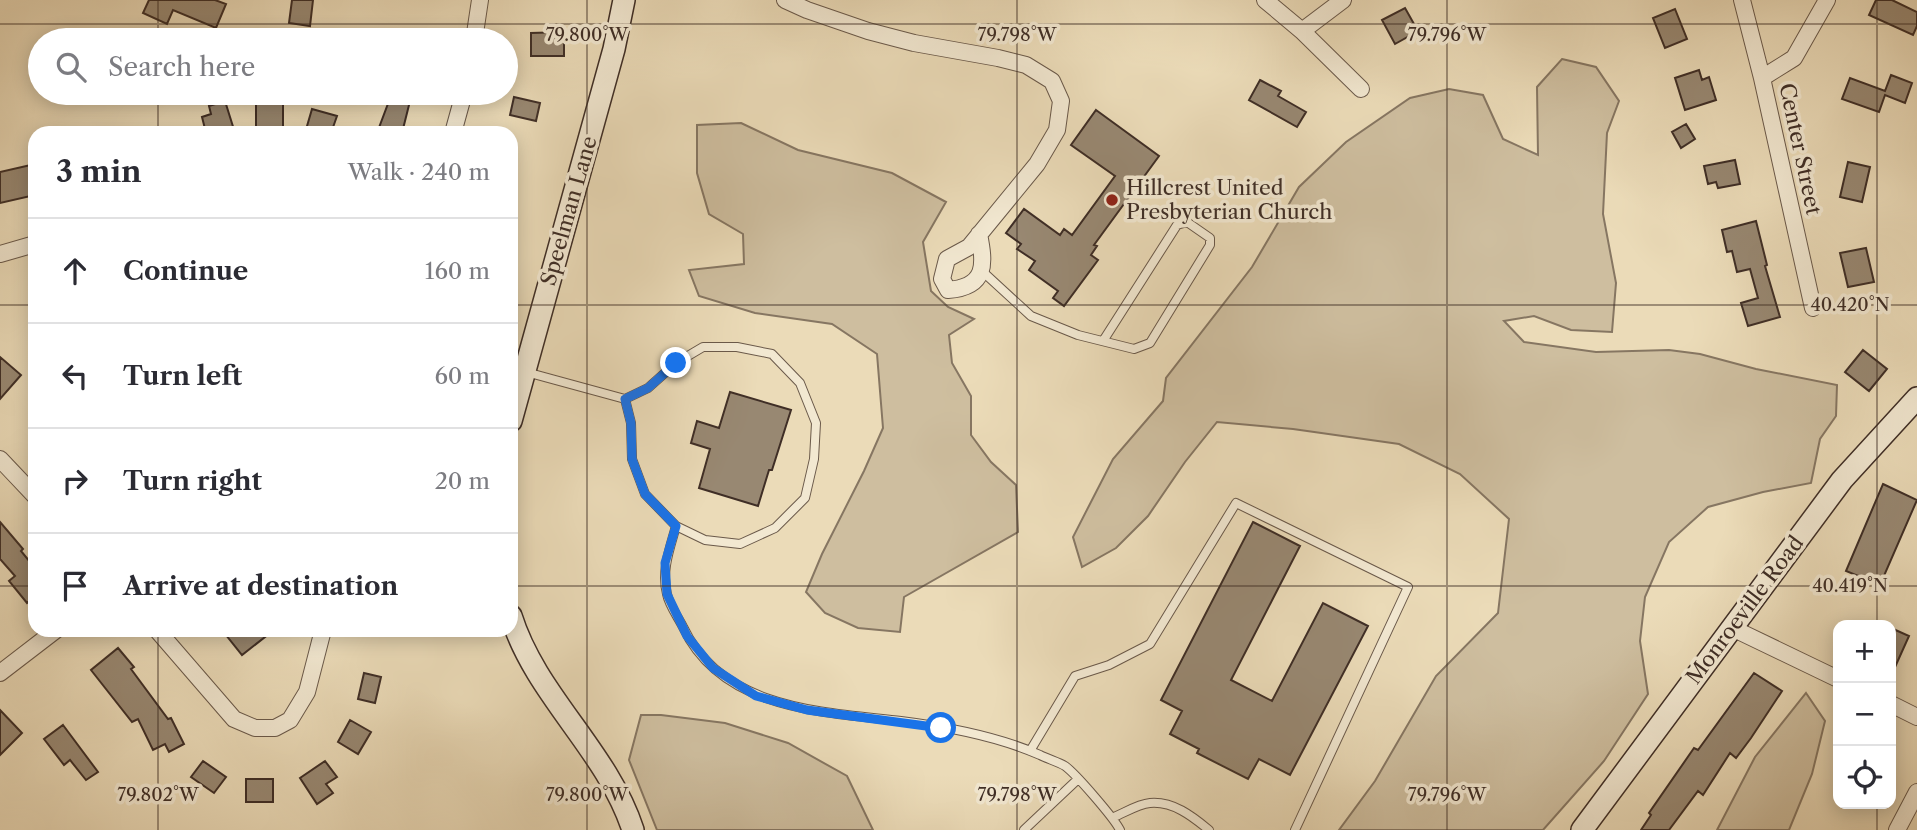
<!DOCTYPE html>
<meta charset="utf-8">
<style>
:root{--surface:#fff;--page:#f7f7f7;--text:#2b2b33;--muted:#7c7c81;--line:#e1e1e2}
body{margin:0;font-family:"Libre Caslon Text",serif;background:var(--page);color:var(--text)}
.controls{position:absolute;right:21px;bottom:21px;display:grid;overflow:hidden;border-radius:14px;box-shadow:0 4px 18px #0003}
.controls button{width:63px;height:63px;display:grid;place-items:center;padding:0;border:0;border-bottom:2px solid var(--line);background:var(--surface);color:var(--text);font:35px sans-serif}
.stop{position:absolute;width:21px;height:21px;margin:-16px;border:5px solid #1a73e8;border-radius:50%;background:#fff}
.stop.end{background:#1a73e8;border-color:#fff;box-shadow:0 2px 7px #0008}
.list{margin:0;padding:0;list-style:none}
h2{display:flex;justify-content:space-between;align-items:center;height:91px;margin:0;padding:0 28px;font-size:30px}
h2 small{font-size:23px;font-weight:400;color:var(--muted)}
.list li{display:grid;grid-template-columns:46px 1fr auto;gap:21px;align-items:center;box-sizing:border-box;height:105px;padding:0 28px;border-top:2px solid var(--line)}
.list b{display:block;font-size:26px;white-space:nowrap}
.list em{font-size:23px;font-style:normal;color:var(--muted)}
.icon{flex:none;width:38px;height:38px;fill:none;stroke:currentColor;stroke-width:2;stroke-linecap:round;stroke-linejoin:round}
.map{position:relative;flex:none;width:1917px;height:830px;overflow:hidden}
.search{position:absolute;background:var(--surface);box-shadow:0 4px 18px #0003;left:28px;top:28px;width:490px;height:77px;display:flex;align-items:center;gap:18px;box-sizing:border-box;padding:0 24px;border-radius:38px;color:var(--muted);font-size:26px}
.panel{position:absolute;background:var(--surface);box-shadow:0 4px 18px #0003;left:28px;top:126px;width:490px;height:511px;border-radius:21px}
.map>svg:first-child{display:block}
.green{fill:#cebe9f;stroke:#867662;stroke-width:2}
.building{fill:#988872;stroke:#3f2e26;stroke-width:2}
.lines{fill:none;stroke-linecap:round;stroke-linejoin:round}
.lane-casing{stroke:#6a594a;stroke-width:10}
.street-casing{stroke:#6a594a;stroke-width:18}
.secondary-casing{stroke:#3f2e26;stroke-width:24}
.lane{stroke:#f2e8d1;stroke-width:8}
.street{stroke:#f2e8d1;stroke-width:16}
.secondary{stroke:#f2e8d1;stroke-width:21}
.route{stroke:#1a73e8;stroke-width:9}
.ticks{fill:none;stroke:#3f2e26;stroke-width:2;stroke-opacity:0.45}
.poi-dot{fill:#8f2418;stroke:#f2e8d1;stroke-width:2.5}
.labels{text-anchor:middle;stroke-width:7;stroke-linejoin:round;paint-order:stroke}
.street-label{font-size:21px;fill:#3f2e26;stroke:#f2e8d1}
.poi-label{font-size:21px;fill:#3f2e26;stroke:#f2e8d1;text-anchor:start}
.ticks-label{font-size:18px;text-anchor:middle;fill:#3f2e26;stroke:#f2e8d1;stroke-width:7;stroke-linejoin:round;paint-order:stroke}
</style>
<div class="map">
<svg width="1917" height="830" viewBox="0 0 1917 830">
<rect width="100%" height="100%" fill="#ebdbb8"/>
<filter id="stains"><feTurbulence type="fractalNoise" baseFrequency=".00286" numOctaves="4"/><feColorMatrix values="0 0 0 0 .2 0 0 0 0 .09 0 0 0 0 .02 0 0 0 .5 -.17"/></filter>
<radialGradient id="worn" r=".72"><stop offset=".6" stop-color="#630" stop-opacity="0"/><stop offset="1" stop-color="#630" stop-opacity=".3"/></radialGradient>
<!-- green -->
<path class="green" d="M 1562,59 L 1596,67 L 1619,101 L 1607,133 L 1603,214 L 1616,283 L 1612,332 L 1571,330 L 1534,316 L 1504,321 L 1524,342 L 1596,352 L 1669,350 L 1700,354 L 1756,369 L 1837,385 L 1836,416 L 1820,439 L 1811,483 L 1763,492 L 1708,507 L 1669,542 L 1645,597 L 1640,641 L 1648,694 L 1604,761 L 1543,830 L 1339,830 L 1375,781 L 1436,676 L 1498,613 L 1509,519 L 1460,474 L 1399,444 L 1293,429 L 1217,422 L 1185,462 L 1148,516 L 1116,548 L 1082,567 L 1073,537 L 1113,459 L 1163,401 L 1166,378 L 1252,267 L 1299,187 L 1346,142 L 1410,98 L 1449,89 L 1483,95 L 1503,139 L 1538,155 L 1537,87 Z
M 741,123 L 798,150 L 892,173 L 946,202 L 923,242 L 931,291 L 948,307 L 974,319 L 949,335 L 952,363 L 971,396 L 971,435 L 991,462 L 1016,485 L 1018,532 L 904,597 L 900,632 L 858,628 L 825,613 L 806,592 L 822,554 L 864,471 L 883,428 L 877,354 L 832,324 L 755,313 L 699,296 L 689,270 L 744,264 L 743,234 L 709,214 L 697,173 L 697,125 Z
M 1806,693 L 1825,721 L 1812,774 L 1789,830 L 1717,830 L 1755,757 Z
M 641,715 L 661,715 L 725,723 L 788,743 L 847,776 L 873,830 L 657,830 L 629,760 Z"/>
<!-- building -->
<path class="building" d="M 149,0 L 215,0 L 226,4 L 216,28 L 173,10 L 167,24 L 143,13 Z
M 292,0 L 313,0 L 310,26 L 289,23 Z
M 1876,0 L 1892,0 L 1917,12 L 1917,26 L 1913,35 L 1869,15 Z
M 1405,8 L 1418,31 L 1395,44 L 1382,20 Z
M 1675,9 L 1687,39 L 1665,48 L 1653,18 Z
M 564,32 L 564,56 L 531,56 L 531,33 Z
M 1699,70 L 1702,80 L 1709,77 L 1716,100 L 1685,110 L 1675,78 Z
M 1891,75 L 1912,83 L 1905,103 L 1885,95 L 1879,112 L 1842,99 L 1850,78 L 1885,91 Z
M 1260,80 L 1281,91 L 1278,96 L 1306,112 L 1297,127 L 1249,100 Z
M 256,93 L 283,93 L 283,133 L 256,133 Z
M 392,93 L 412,93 L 402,133 L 377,133 Z
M 514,97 L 540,103 L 536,121 L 510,115 Z
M 225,101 L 235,133 L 206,133 L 202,117 L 211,114 L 209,106 Z
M 312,109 L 337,116 L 331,133 L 305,133 Z
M 1096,110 L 1159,156 L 1094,245 L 1097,246 L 1091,255 L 1098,260 L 1064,306 L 1053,298 L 1058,291 L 1029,270 L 1035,261 L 1017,249 L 1021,244 L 1006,233 L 1024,209 L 1060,235 L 1064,229 L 1072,235 L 1115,176 L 1071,145 Z
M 1686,124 L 1695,139 L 1681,148 L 1672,132 Z
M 1735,160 L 1740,184 L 1718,188 L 1716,182 L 1708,184 L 1704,166 Z
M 1848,162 L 1870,167 L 1862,202 L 1840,197 Z
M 35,164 L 35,195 L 0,203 L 0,172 Z
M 1756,221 L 1767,265 L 1765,266 L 1780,317 L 1748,326 L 1741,303 L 1758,298 L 1750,269 L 1737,272 L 1732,251 L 1727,252 L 1722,230 Z
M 1866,248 L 1874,282 L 1848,287 L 1840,253 Z
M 1863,350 L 1887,369 L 1869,391 L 1845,372 Z
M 0,357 L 21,375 L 0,399 Z
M 730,392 L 791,410 L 772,470 L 769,470 L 758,506 L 699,488 L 710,449 L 691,443 L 697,421 L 719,428 Z
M 1883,484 L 1917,500 L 1880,585 L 1846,571 Z
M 0,522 L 23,549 L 21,551 L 35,568 L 35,596 L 27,603 L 9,581 L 15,576 L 0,559 Z
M 1253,522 L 1300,546 L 1231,680 L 1272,701 L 1323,603 L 1368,626 L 1290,775 L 1259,759 L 1248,779 L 1197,753 L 1199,749 L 1170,734 L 1182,711 L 1161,700 Z
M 1891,628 L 1909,636 L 1891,676 Z
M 222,630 L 274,630 L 242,655 Z
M 118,648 L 134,667 L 131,669 L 168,719 L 171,718 L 184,744 L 169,752 L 165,744 L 153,750 L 138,719 L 132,722 L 91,670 Z
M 364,673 L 381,677 L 375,703 L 358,699 Z
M 1754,673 L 1782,691 L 1751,738 L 1736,758 L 1730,753 L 1703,795 L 1698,791 L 1669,830 L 1641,830 L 1651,815 L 1649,813 L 1694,748 L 1698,750 Z
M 0,710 L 22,733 L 0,755 Z
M 350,720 L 371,732 L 358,754 L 338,742 Z
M 63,725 L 98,772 L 86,780 L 70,760 L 64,765 L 44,739 Z
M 203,761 L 226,777 L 214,793 L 191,777 Z
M 325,761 L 337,777 L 326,784 L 333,793 L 317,804 L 300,778 Z
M 246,779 L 273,779 L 273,802 L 246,802 Z"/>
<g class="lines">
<!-- lane casing -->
<g class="lane-casing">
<path id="lane" d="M 982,271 L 1031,316 L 1078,335 L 1134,349 L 1150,343 L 1210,245 L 1210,238 L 1187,222 L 1177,225 L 1103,341
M 526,372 L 625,399 L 631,423 L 632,459 L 645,494 L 676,526 C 670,548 661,571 667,594 C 669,605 678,617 683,627 C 722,710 823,712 901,721 C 949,727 997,736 1040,755 C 1048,759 1058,762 1065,766 C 1076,774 1114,818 1120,830
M 625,399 L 648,388 L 676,363 L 703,347 L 737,347 L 772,354 L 800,383 L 816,423 L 814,459 L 805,498 L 775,528 L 740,544 L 705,540 L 676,526
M 1030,751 L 1075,676 L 1109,665 L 1150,644 L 1236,503 L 1408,587 L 1295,830
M 1114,817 C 1124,813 1138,804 1150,803 C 1173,801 1192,816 1209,830
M 1024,830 L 1077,780"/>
</g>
<!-- street casing -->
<g class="street-casing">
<path id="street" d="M 785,0 L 807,10 L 868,31 L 914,43 L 998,58 L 1026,65 L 1052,81 L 1061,101 L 1057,130 L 1037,164 L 969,247 L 947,259 L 942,279 L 948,290 C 987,287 985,264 979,234
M 1265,0 L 1302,31 L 1361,89
M 1742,0 L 1762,78 L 1813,308
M 1302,31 L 1343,0
M 474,40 L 480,0
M 1762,78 L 1794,58 L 1827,0
M 453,133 L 464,93
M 0,254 L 35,244
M 0,459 L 35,496
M 1732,628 L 1838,679
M 157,630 L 234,719 L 255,728 L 275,728 L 290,720 L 307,692 L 323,630
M 0,673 L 56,630
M 1891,704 L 1917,717
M 1897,830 L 1917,792"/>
</g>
<!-- secondary casing -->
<g class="secondary-casing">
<path id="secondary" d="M 511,421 L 614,49 L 624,0
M 511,616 C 536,696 607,750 633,830
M 1582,830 L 1842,480 L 1917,398"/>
</g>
<!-- lane -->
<use href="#lane" class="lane"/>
<!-- street -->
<use href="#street" class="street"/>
<!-- secondary -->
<use href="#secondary" class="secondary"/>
</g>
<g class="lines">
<!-- route -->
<path class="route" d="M 676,363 L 648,388 L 625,399 L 631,423 L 632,459 L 645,494 L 676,526 L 665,563 L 667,594 L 687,636 L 713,668 L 756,696 L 807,710 L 941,728"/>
</g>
<!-- ticks -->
<path class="ticks" d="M 158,0 L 158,40M 587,0 L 587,830M 1017,0 L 1017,830M 1447,0 L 1447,830M 1877,0 L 1877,625M 0,24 L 1917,24M 158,93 L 158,133M 0,305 L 35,305M 511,305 L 1917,305M 0,586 L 35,586M 511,586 L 1917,586M 158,630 L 158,830M 1877,804 L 1877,830"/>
<!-- markers -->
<circle class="poi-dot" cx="1112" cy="200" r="7"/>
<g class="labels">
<!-- street labels -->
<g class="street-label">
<text transform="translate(1800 149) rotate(78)" y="7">Center Street</text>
<text transform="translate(569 211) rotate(-74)" y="7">Speelman Lane</text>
<text transform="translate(1745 610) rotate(-53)" y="7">Monroeville Road</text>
</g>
<!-- poi labels -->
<g class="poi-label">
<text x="1126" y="195">Hillcrest United<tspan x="1126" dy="24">Presbyterian Church</tspan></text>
</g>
</g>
<g class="ticks-label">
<text x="587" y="41">79.800°W</text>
<text x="1017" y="41">79.798°W</text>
<text x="1447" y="41">79.796°W</text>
<text x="1850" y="311">40.420°N</text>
<text x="1850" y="592">40.419°N</text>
<text x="158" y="801">79.802°W</text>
<text x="587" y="801">79.800°W</text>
<text x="1017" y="801">79.798°W</text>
<text x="1447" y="801">79.796°W</text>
</g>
<rect width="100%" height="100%" filter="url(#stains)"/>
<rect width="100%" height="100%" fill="url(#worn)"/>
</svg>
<div class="controls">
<button>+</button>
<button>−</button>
<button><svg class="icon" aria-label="locate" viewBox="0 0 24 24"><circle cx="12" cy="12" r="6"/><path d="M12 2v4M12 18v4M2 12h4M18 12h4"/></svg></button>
</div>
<div class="stop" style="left:941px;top:728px"></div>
<div class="stop end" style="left:676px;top:363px"></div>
<div class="search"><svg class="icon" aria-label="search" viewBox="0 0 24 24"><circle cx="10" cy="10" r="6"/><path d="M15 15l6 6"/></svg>Search here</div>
<section class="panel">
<h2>3 min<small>Walk · 240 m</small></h2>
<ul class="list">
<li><svg class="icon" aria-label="ahead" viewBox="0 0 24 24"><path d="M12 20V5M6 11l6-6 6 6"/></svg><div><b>Continue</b></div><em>160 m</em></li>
<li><svg class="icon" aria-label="left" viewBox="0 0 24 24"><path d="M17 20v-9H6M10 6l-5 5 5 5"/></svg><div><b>Turn left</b></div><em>60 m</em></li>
<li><svg class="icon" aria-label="right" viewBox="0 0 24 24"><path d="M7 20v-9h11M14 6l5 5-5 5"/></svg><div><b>Turn right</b></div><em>20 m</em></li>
<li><svg class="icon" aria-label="arrive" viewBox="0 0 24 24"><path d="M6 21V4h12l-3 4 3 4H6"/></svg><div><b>Arrive at destination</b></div></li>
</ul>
</section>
</div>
